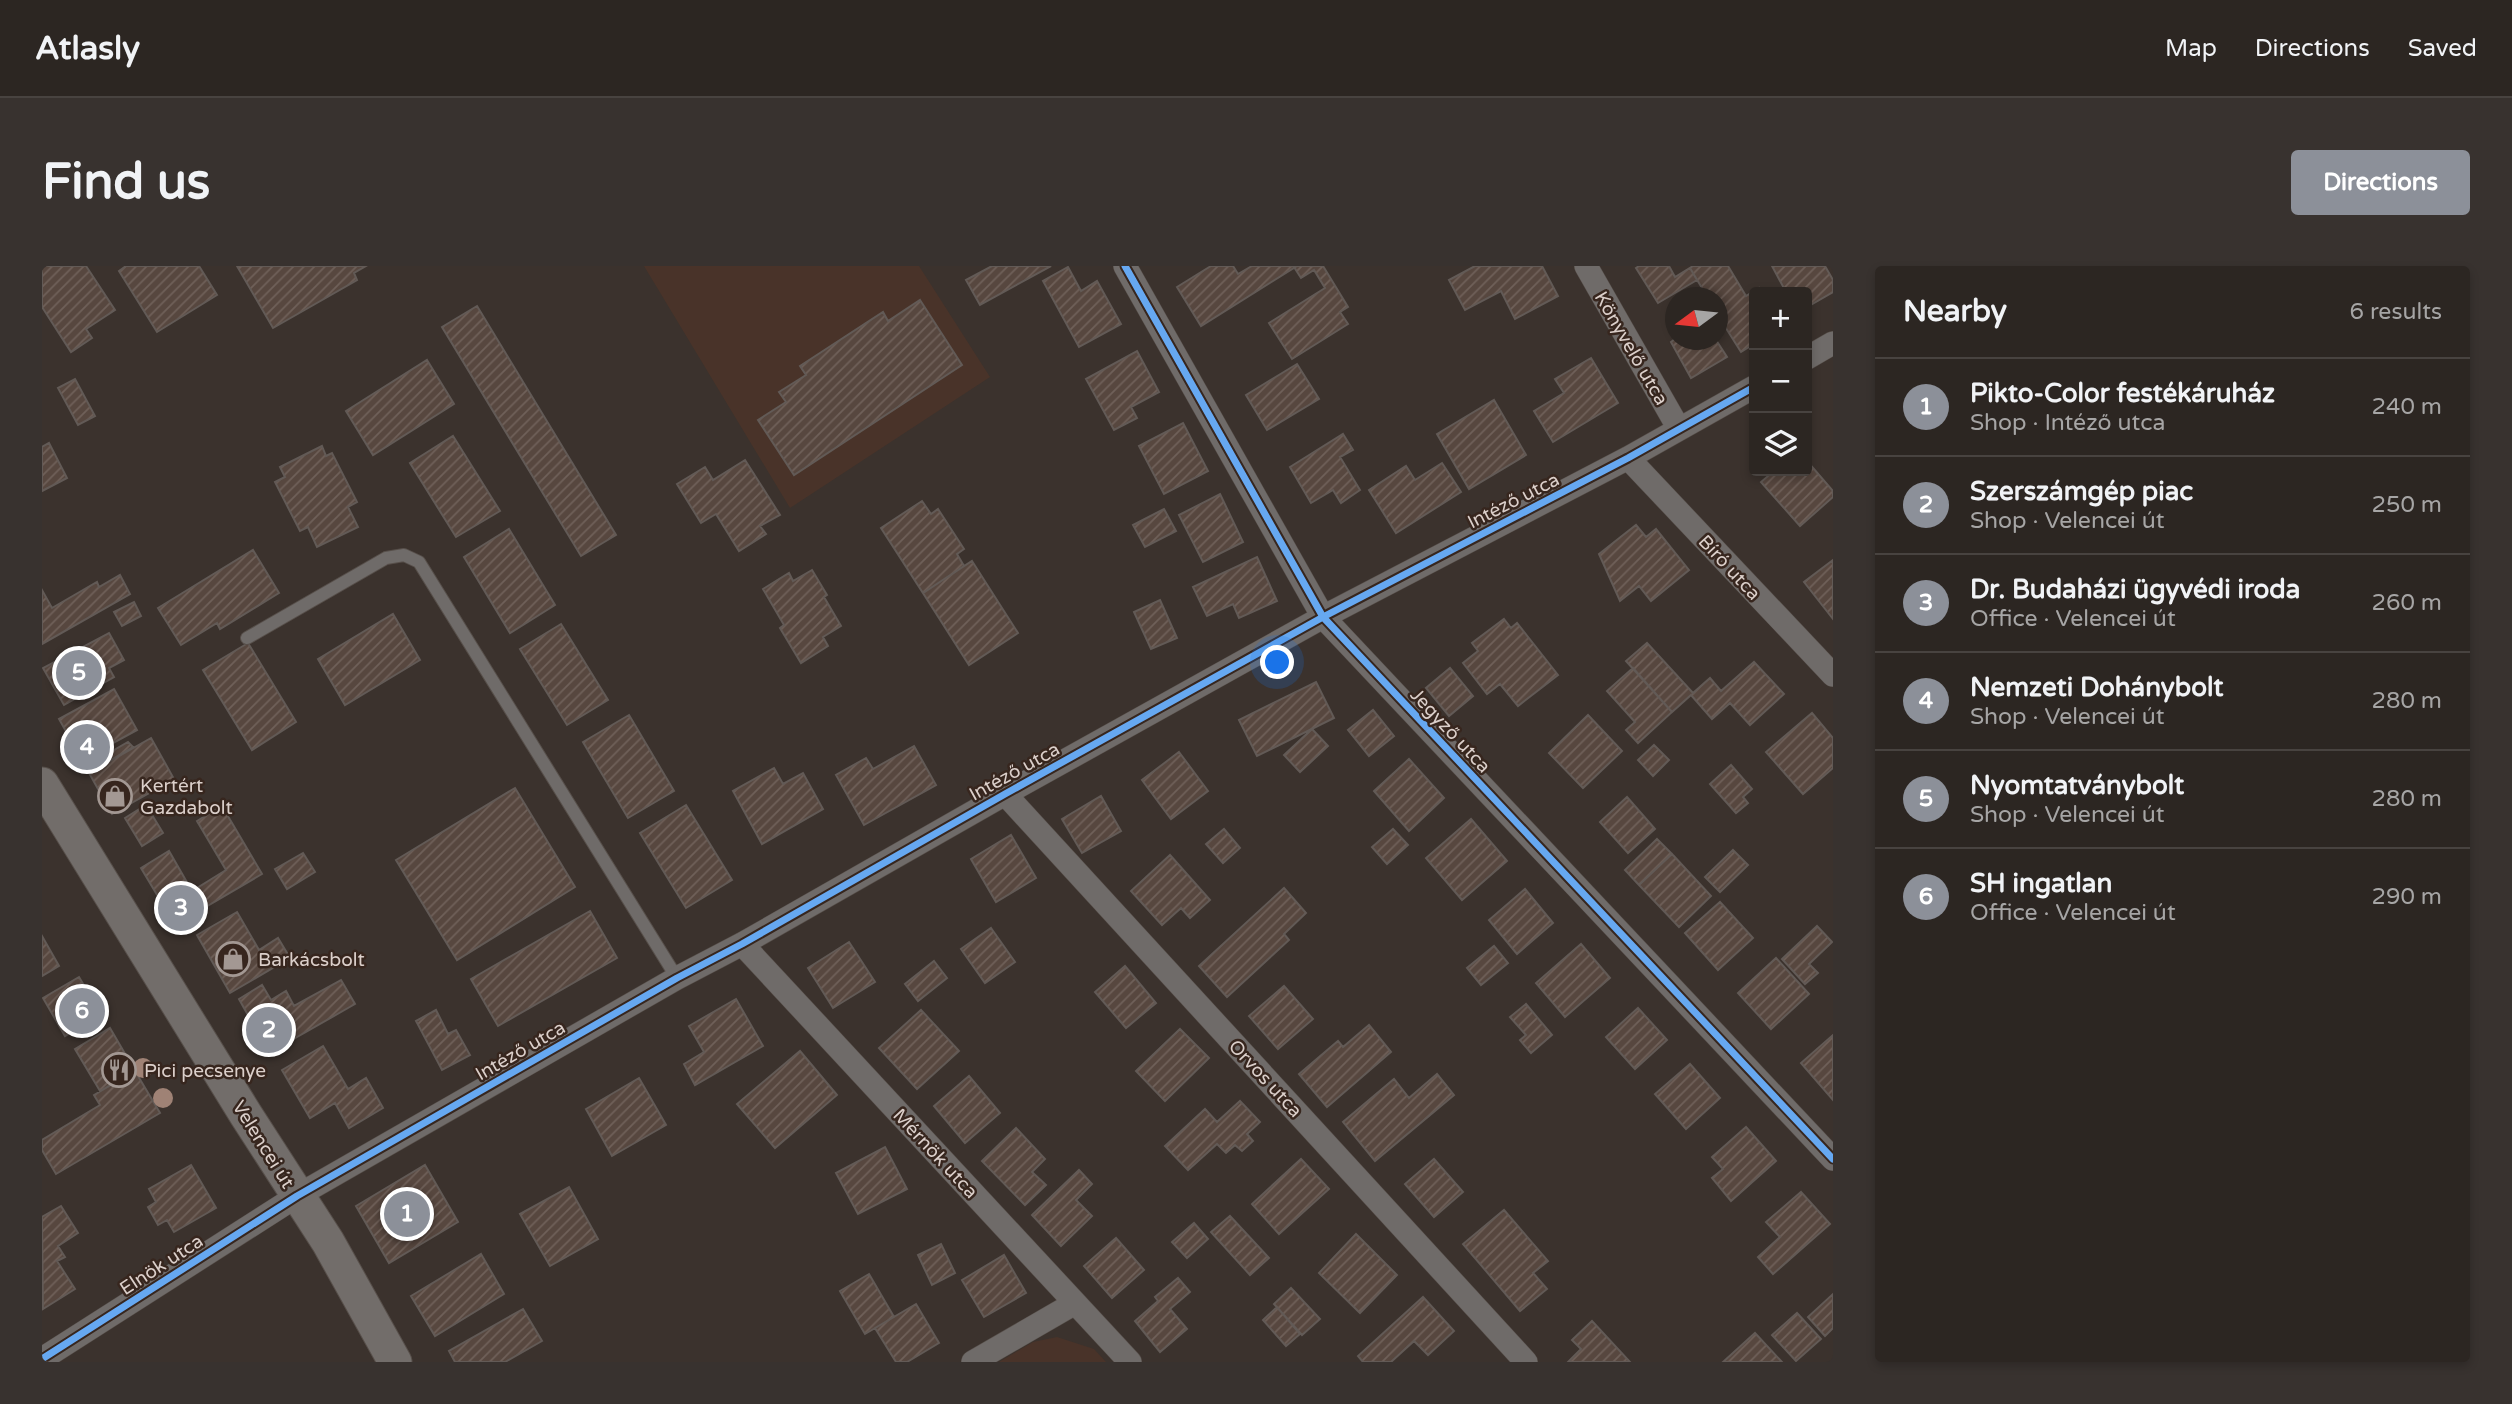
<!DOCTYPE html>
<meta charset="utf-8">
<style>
:root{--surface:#2c2622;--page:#38322f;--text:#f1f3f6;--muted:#a6a5a5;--line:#484340;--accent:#8c9099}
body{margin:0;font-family:"Varela Round",sans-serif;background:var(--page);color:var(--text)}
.controls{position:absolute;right:21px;top:21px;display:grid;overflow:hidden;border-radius:7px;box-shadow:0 4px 10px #0003}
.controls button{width:63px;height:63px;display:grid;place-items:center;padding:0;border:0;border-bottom:2px solid var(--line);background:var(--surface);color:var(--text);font:35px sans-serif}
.compass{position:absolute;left:1623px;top:21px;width:63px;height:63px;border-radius:50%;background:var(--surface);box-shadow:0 4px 10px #0003;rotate:255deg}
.you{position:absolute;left:1236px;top:397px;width:24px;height:24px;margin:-18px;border:5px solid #fff;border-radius:50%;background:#1a73e8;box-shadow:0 0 0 10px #1a73e833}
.badge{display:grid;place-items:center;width:46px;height:46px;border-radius:50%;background:var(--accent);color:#fff;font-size:23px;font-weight:700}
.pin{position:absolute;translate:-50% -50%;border:4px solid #fff;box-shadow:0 2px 7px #0006}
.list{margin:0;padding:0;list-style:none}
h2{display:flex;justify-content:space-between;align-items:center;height:91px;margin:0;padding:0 28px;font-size:30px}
h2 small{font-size:23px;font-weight:400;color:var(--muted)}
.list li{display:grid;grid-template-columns:46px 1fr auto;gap:21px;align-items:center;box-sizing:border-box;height:98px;padding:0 28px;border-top:2px solid var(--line)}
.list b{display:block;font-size:26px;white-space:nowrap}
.list p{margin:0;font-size:23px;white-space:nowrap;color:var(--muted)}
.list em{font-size:23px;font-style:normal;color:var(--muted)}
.icon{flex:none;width:38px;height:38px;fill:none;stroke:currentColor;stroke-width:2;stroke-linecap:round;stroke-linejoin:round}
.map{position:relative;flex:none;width:1791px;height:1096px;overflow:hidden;border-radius:7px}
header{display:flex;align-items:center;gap:42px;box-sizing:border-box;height:98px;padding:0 35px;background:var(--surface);border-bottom:2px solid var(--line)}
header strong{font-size:33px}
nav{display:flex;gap:38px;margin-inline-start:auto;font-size:24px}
.intro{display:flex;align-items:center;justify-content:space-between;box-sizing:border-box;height:168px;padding:0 42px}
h1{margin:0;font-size:49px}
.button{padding:18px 32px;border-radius:7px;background:var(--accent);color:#fff;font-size:24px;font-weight:700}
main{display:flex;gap:42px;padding:0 42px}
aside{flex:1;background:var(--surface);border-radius:7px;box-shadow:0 4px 10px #0003}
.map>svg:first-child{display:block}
.built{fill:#493329}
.building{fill:url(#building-hatch);stroke:#625a56;stroke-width:2}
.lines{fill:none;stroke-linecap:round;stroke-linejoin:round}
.lane-casing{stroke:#574f4a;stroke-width:14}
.street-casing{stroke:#574f4a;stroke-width:24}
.secondary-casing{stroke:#574f4a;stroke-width:35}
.lane{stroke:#6f6b69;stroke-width:12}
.street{stroke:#6f6b69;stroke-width:23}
.secondary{stroke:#726d6a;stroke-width:33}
.cycleway-casing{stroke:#37261e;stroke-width:11}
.cycleway{stroke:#66a8f1;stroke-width:7}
.tree{fill:#9f8275}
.labels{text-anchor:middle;stroke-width:5;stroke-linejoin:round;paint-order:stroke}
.street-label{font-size:19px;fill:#dbcfca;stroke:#37261e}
.poi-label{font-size:19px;fill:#dbcfca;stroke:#37261e;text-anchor:start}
</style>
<header>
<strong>Atlasly</strong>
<nav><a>Map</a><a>Directions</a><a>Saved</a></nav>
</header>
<div class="intro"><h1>Find us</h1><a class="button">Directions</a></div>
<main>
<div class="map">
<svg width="1791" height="1096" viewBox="0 0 1791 1096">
<defs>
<pattern id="building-hatch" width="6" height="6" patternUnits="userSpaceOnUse" patternTransform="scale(1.75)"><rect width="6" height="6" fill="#57473f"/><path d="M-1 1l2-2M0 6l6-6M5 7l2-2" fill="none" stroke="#6f6059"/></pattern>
</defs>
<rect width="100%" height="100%" fill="#3b322d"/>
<!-- built -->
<path class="built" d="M 602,0 L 877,0 L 948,111 L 748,242 Z
M 1015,1071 L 1052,1083 L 1064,1096 L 957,1096 L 991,1076 Z"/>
<!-- building -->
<path class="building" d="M 0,0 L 44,0 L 73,44 L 44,63 L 50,72 L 29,86 L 0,41 Z
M 84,0 L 157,0 L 175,29 L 115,66 L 77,5 Z
M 195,0 L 324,0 L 312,7 L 315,14 L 231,62 Z
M 950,0 L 1009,0 L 938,39 L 924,14 Z
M 1169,0 L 1191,0 L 1196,8 L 1210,0 L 1255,0 L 1159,60 L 1135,21 Z
M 1255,0 L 1281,0 L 1306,41 L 1298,46 L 1306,58 L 1250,93 L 1227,57 L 1283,22 L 1272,4 L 1259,12 L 1252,1 Z
M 1433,0 L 1500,0 L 1516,30 L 1473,53 L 1459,25 L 1423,44 L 1407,14 Z
M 1597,0 L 1627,0 L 1633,11 L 1648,2 L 1655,14 L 1616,37 L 1594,2 Z
M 1651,0 L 1686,0 L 1704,30 L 1717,22 L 1719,26 L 1712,26 L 1712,78 L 1699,86 L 1675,48 L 1675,32 L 1666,32 L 1648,2 Z
M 1730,0 L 1783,0 L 1791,14 L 1791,26 L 1765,41 L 1765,26 L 1744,26 Z
M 1026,1 L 1039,25 L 1055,15 L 1079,58 L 1037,81 L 1001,15 Z
M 878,34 L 920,99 L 752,209 L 716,154 L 744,136 L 737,126 L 764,109 L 758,100 L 841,46 L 846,55 Z
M 435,40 L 574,269 L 539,290 L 400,61 Z
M 1633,73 L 1674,74 L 1685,91 L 1649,112 L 1629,76 Z
M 1095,85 L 1117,126 L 1089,141 L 1095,152 L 1072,164 L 1044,113 Z
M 1549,92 L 1576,137 L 1511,176 L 1492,145 L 1522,127 L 1513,113 Z
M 385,94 L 412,138 L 331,189 L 304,145 Z
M 1255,98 L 1277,133 L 1225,164 L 1204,129 Z
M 33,113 L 53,150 L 36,159 L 16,122 Z
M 1452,134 L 1484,189 L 1427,223 L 1395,168 Z
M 1141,157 L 1166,205 L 1122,228 L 1097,180 Z
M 1301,168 L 1311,184 L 1298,191 L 1318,224 L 1299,237 L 1291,224 L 1269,237 L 1248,201 Z
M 411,170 L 458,245 L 414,271 L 368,197 Z
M 7,177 L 25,212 L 0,225 L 0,181 Z
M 280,180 L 284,190 L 290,187 L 315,236 L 306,241 L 316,261 L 275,281 L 266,261 L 258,265 L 233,216 L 243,211 L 238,201 Z
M 703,194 L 738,249 L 718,260 L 724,268 L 697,285 L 674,248 L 659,257 L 635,218 L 663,201 L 671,214 Z
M 1765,195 L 1791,225 L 1791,231 L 1758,260 L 1719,216 L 1732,205 L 1765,205 Z
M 1400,197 L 1419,226 L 1354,267 L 1327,224 L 1364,200 L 1373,214 Z
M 1178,228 L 1201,276 L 1161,296 L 1137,249 Z
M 880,235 L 889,248 L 896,243 L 922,283 L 915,288 L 922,300 L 881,327 L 839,262 Z
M 1122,243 L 1134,265 L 1103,281 L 1091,259 Z
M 1594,259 L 1604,271 L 1614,263 L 1647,304 L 1609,335 L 1597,320 L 1578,335 L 1557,288 Z
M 467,263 L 513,339 L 468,367 L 422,291 Z
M 211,284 L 237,327 L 178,363 L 175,357 L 139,379 L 116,342 Z
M 1215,291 L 1235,335 L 1197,352 L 1191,338 L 1165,350 L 1151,321 Z
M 1791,294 L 1791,353 L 1762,316 Z
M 930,295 L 976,367 L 927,399 L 881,327 Z
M 770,304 L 785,329 L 782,331 L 799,360 L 781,371 L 786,380 L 759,397 L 738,362 L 742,359 L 721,323 L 747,307 L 751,315 Z
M 78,309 L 88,328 L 0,378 L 0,324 L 10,342 L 55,316 L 57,321 Z
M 1118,334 L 1135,372 L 1109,383 L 1092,346 Z
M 92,336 L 99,350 L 80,360 L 72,346 Z
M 351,348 L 378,394 L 303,439 L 276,393 Z
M 1462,353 L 1469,362 L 1475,357 L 1516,409 L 1476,440 L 1458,418 L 1445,428 L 1421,397 L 1436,385 L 1430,377 Z
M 519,358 L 566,434 L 525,459 L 478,383 Z
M 67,367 L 82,394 L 67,402 L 72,411 L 22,439 L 1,402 Z
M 206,377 L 254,456 L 210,484 L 161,404 Z
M 1605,377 L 1651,427 L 1668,412 L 1679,425 L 1712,396 L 1742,428 L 1708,459 L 1688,437 L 1670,453 L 1649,429 L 1630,446 L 1584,395 Z
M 1408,402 L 1431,430 L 1407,450 L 1384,422 Z
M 1591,402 L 1630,446 L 1596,477 L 1584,464 L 1593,456 L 1565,425 Z
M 1274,416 L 1292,452 L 1215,490 L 1197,454 Z
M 72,423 L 95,464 L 40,494 L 17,453 Z
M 1331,444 L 1352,470 L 1327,490 L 1306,464 Z
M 1770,447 L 1791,472 L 1791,502 L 1761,528 L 1724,486 Z
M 587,449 L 632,525 L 586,552 L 541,476 Z
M 1546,449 L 1580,485 L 1541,522 L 1507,487 Z
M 1270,463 L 1286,480 L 1258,506 L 1242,489 Z
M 109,472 L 132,513 L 70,548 L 47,507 Z
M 86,476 L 91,481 L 52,504 L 46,499 Z
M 1612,479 L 1627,494 L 1611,510 L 1596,494 Z
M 872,480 L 894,519 L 822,559 L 794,509 L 824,492 L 831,503 Z
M 1137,486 L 1166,525 L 1129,553 L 1100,514 Z
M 1367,493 L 1402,532 L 1367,565 L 1332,525 Z
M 1689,499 L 1710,523 L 1701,531 L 1706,537 L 1694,547 L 1668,518 Z
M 732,502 L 741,518 L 761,507 L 781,543 L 720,578 L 691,525 Z
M 473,522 L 533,621 L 415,694 L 354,594 Z
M 1059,530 L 1079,565 L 1040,587 L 1020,553 Z
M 1585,531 L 1613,563 L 1586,587 L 1558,556 Z
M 104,539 L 121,567 L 100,580 L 83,552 Z
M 644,539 L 690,614 L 644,642 L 598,567 Z
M 180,540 L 220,608 L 133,659 L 99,602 L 127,585 L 150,625 L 184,604 L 155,555 Z
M 1429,553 L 1465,595 L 1420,634 L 1384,592 Z
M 1182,563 L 1198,582 L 1181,597 L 1164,578 Z
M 1351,563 L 1366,579 L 1345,598 L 1330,581 Z
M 969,569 L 994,612 L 954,636 L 929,593 Z
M 1615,573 L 1630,588 L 1597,619 L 1583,604 Z
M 1691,584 L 1706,599 L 1678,626 L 1663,611 Z
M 261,587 L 273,606 L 245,623 L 233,603 Z
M 1630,588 L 1669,630 L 1637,661 L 1597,619 Z
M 1128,589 L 1168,634 L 1148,652 L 1139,642 L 1120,659 L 1089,625 Z
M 1242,622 L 1264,647 L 1242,668 L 1247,674 L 1185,731 L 1157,700 Z
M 1483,623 L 1511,657 L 1475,688 L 1447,654 Z
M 1678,636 L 1711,672 L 1676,704 L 1643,667 Z
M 548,645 L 575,692 L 456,760 L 429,713 Z
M 195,646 L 217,684 L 236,672 L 248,692 L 188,727 L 155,669 Z
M 1775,660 L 1790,676 L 1767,698 L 1776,707 L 1763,718 L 1740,693 Z
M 949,662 L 973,696 L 943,717 L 919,683 Z
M 0,670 L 17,700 L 0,710 Z
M 807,676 L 833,716 L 791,742 L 766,702 Z
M 1539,678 L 1568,712 L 1523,751 L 1494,717 Z
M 1452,680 L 1466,697 L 1439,719 L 1425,702 Z
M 1734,692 L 1767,728 L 1729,763 L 1696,727 Z
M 892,695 L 905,712 L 876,735 L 863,718 Z
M 1083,700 L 1114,737 L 1084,762 L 1053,726 Z
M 37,711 L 59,748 L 23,770 L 1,732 Z
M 299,714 L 313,738 L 227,787 L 197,733 L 220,719 L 229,734 L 244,725 L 252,740 Z
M 1242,720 L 1271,753 L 1236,783 L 1207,750 Z
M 694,733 L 721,780 L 653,819 L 642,798 L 662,786 L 647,760 Z
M 1484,738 L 1510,769 L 1489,787 L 1478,774 L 1484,769 L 1468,751 Z
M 1596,742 L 1625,774 L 1593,803 L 1564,771 Z
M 394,744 L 406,768 L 414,764 L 428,789 L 400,804 L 374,755 Z
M 879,744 L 917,785 L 875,823 L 837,782 Z
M 1327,759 L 1349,786 L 1285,841 L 1257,808 L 1296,775 L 1301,781 Z
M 68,762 L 93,805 L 58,825 L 33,783 Z
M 1138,763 L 1167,792 L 1123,835 L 1094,805 Z
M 1791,769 L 1791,834 L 1759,797 Z
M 281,780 L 306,823 L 324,812 L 341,842 L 307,862 L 293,837 L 268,852 L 240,804 Z
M 758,785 L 795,829 L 733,882 L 695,838 Z
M 1648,798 L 1678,832 L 1644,863 L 1613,828 Z
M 93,805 L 118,847 L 14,908 L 0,884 L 0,874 L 58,839 L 52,829 Z
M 1395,808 L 1412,829 L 1333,895 L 1301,856 L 1352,813 L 1367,832 Z
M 927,810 L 958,847 L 923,877 L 892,840 Z
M 597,812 L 624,859 L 570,890 L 544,843 Z
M 1198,835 L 1218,856 L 1205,868 L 1211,875 L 1200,885 L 1193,879 L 1184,887 L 1175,878 L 1146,904 L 1123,880 L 1163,843 L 1175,856 Z
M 1704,861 L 1734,895 L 1689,935 L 1670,912 L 1681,903 L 1670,891 Z
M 974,862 L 1003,893 L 990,906 L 1004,919 L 983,939 L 940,895 Z
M 843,881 L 865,923 L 816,948 L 794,907 Z
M 1259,893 L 1287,923 L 1237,968 L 1210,938 Z
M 1392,893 L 1421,926 L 1392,951 L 1363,918 Z
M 149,899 L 174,942 L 132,966 L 125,954 L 116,959 L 106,941 L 114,936 L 107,923 Z
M 383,899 L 416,956 L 347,997 L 314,940 Z
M 1037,904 L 1050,918 L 1034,934 L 1050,950 L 1019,980 L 990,949 Z
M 527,921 L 556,973 L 508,1000 L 478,948 Z
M 1759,926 L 1788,958 L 1731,1008 L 1716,991 L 1738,971 L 1724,956 Z
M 19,940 L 36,967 L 16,980 L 23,991 L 15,995 L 33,1023 L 1,1043 L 0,951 Z
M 1462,944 L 1506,995 L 1491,1007 L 1505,1023 L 1478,1045 L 1421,978 Z
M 1188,950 L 1227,992 L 1208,1009 L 1169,966 Z
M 1152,957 L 1166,973 L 1145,992 L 1130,976 Z
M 1314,968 L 1355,1009 L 1318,1047 L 1277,1007 Z
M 1074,972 L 1102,1004 L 1070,1032 L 1042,1000 Z
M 899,978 L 913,1007 L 890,1019 L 876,989 Z
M 439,988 L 462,1028 L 393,1070 L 369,1030 Z
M 962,989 L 984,1027 L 942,1051 L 920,1014 Z
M 827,1008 L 852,1051 L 823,1068 L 798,1025 Z
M 1136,1012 L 1148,1026 L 1128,1043 L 1145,1063 L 1118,1086 L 1093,1055 L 1116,1035 L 1113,1031 Z
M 1249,1022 L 1278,1053 L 1260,1069 L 1232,1038 Z
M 1791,1028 L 1791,1062 L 1783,1070 L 1766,1051 Z
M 1381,1031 L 1412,1065 L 1386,1089 L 1372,1075 L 1349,1096 L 1321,1096 L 1316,1090 Z
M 874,1038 L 897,1077 L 865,1096 L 854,1096 L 833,1062 Z
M 1235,1041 L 1258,1068 L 1244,1080 L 1221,1054 Z
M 481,1043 L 500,1075 L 463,1096 L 413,1096 L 407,1085 Z
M 1755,1047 L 1779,1073 L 1754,1095 L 1730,1069 Z
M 1550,1055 L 1588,1096 L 1526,1096 L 1539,1083 L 1530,1074 Z
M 1713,1067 L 1740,1096 L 1681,1096 Z"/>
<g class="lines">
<!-- lane casing -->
<g class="lane-casing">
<path id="lane" d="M 205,372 L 344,292 L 362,289 L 377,296 L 635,712"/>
</g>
<!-- street casing -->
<g class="street-casing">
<path id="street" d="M 1083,0 L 1281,351 L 1791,893
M 1544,0 L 1637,163
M 1765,92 L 1791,77
M 1586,192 L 1791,409
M 963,528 L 1484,1096
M 700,678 L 1088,1096
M 0,1093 L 255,930 L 635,712 L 700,678 L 963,528 L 1281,351 L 1586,192 L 1712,121
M 931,1096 L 1033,1037"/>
</g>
<!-- secondary casing -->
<g class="secondary-casing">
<path id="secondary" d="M 0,518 L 204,849 L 286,976 L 353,1096"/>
</g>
<!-- lane -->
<use href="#lane" class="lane"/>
<!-- street -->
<use href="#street" class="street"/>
<!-- secondary -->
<use href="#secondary" class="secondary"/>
<!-- cycleway casing -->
<g class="cycleway-casing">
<path id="cycleway" d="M 1083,0 L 1281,351 L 1791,893
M 0,1093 L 255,930 L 635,712 L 700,678 L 963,528 L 1281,351 L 1586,192 L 1712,121"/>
</g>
<!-- cycleway -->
<use href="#cycleway" class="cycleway"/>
</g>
<!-- trees -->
<g class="tree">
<circle cx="101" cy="802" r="10"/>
<circle cx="121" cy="832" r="10"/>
</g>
<!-- icons -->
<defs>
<g id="shop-ring" transform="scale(1.75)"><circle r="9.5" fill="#37261e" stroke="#a39893" stroke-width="1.5"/><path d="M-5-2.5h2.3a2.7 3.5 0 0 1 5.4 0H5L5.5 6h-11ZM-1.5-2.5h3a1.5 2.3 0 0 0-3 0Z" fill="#a39893"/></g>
<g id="restaurant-ring" transform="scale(1.75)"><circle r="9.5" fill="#37261e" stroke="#a39893" stroke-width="1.5"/><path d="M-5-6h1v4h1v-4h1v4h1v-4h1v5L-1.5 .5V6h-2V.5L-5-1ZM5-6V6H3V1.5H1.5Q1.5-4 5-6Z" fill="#a39893"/></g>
</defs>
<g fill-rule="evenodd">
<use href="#shop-ring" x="73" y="530"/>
<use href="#shop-ring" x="191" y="693"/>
<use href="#restaurant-ring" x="77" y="804"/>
</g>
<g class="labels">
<!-- street labels -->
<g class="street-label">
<text transform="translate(1590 82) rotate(60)" y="7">Könyvelő utca</text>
<text transform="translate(1471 234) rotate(-27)" y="7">Intéző utca</text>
<text transform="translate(1688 301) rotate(47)" y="7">Bíró utca</text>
<text transform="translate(1409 464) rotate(47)" y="7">Jegyző utca</text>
<text transform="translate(972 505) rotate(-29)" y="7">Intéző utca</text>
<text transform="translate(478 784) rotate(-30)" y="7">Intéző utca</text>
<text transform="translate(1224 812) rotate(47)" y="7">Orvos utca</text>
<text transform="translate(222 878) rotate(58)" y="7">Velencei út</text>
<text transform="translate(894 887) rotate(47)" y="7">Mérnök utca</text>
<text transform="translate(119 998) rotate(-33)" y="7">Elnök utca</text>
</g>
<!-- poi labels -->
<g class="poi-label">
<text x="98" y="526">Kertért<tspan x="98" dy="22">Gazdabolt</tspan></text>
<text x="216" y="700">Barkácsbolt</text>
<text x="102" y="811">Pici pecsenye</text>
</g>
</g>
</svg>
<div class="controls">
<button>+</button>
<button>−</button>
<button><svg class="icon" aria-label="layers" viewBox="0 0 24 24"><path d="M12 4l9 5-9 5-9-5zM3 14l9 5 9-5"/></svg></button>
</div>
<svg class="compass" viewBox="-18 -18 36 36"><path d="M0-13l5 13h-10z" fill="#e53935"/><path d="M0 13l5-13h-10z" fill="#a6a5a5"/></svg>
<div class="you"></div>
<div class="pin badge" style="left:365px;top:948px">1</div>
<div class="pin badge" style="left:227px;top:764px">2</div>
<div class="pin badge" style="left:139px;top:642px">3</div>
<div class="pin badge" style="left:45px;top:481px">4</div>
<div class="pin badge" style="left:37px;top:407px">5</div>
<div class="pin badge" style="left:40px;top:745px">6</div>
</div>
<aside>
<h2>Nearby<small>6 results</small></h2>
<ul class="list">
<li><span class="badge">1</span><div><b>Pikto-Color festékáruház</b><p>Shop · Intéző utca</p></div><em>240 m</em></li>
<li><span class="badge">2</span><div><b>Szerszámgép piac</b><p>Shop · Velencei út</p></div><em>250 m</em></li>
<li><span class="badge">3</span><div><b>Dr. Budaházi ügyvédi iroda</b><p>Office · Velencei út</p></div><em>260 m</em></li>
<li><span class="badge">4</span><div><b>Nemzeti Dohánybolt</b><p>Shop · Velencei út</p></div><em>280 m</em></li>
<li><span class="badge">5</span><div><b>Nyomtatványbolt</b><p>Shop · Velencei út</p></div><em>280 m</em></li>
<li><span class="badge">6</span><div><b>SH ingatlan</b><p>Office · Velencei út</p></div><em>290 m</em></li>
</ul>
</aside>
</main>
